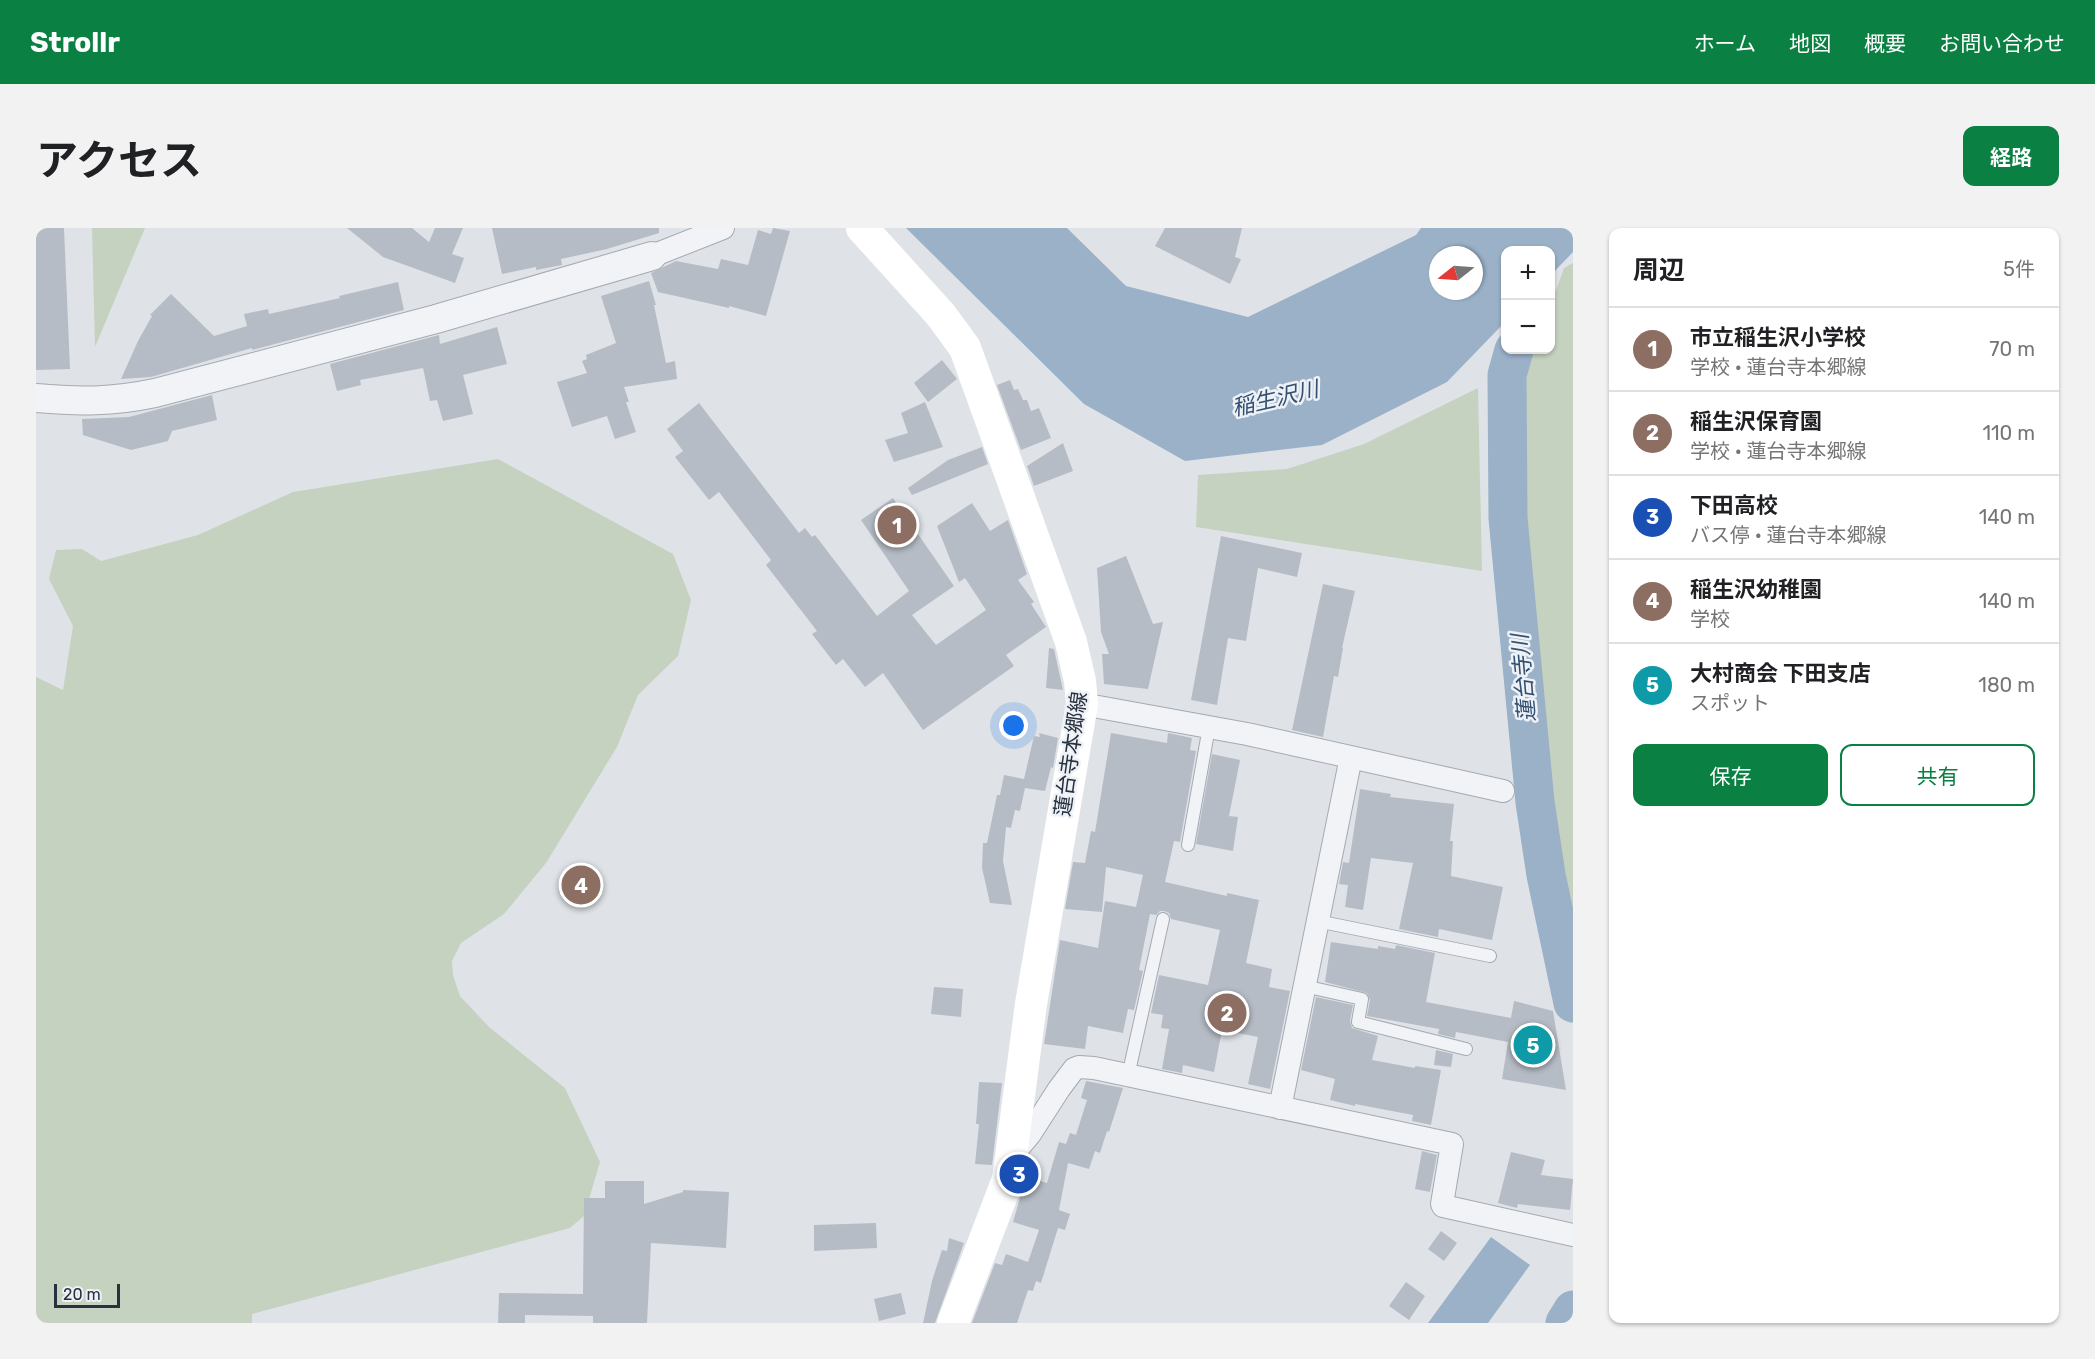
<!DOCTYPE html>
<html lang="ja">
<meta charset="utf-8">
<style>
:root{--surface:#fff;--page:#f2f2f2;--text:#202124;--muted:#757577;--line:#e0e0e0;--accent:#0b8043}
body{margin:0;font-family:Rubik,"Noto Sans JP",sans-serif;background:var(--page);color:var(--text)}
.controls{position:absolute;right:18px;top:18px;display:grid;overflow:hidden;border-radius:12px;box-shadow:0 2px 4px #0004}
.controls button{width:54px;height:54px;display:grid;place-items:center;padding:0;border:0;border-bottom:2px solid var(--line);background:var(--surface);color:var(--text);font:30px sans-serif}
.compass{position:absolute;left:1393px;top:18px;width:54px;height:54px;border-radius:50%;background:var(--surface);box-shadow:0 2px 4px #0004;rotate:253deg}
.scale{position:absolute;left:18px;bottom:15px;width:66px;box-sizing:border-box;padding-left:6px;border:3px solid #28313f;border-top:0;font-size:16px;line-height:21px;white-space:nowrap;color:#28313f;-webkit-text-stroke:4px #eef1f6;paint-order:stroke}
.you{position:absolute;left:978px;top:498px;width:21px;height:21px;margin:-15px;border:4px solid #fff;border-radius:50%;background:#1a73e8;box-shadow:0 0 0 9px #1a73e833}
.badge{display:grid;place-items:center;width:39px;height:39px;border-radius:50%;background:var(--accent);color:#fff;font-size:20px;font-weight:700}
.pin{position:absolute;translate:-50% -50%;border:3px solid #fff;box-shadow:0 2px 6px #0006}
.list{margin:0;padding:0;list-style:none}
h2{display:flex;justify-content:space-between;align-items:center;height:78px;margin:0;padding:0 24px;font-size:26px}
h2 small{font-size:20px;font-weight:400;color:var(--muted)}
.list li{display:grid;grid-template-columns:39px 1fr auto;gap:18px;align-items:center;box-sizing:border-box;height:84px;padding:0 24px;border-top:2px solid var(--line)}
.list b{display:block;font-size:22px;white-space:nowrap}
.list p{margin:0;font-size:20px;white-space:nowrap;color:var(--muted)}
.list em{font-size:20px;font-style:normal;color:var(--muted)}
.actions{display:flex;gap:12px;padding:18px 24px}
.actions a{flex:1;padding:14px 0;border:2px solid var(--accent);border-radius:12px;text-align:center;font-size:21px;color:var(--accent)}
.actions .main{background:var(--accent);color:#fff}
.map{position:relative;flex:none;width:1537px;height:1095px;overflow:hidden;border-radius:12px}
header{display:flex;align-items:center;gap:36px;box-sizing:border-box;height:84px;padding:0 30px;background:var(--accent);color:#fff}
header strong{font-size:28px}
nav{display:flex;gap:33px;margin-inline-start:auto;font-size:21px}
.intro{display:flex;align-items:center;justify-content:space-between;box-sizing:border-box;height:144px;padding:0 36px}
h1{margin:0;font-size:42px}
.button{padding:15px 27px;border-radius:12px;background:var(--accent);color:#fff;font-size:21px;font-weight:700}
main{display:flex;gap:36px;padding:0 36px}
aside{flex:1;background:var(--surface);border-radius:12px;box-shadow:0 2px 4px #0004}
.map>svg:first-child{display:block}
.green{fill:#c5d2c0}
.water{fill:#9ab1c8;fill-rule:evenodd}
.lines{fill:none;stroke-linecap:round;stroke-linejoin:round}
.river{stroke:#9ab1c8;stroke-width:39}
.building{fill:#b6bcc5}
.service-casing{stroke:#a4aab2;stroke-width:14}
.minor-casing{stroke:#a4aab2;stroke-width:24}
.tertiary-casing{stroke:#a4aab2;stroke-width:30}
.service{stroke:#f1f3f6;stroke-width:12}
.minor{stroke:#f1f3f6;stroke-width:22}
.tertiary{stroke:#f1f3f6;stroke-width:28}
.secondary{stroke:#fff;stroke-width:32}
.labels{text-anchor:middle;stroke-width:5;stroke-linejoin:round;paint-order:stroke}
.street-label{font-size:21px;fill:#28313f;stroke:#eef1f6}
.water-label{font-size:22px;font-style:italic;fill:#325072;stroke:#eef1f6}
</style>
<header>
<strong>Strollr</strong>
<nav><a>ホーム</a><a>地図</a><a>概要</a><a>お問い合わせ</a></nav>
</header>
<div class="intro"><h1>アクセス</h1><a class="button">経路</a></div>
<main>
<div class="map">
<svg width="1537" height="1095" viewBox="0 0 1537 1095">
<rect width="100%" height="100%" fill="#dfe3e8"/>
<!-- green -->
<path class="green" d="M 56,0 L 109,0 L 59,119 Z
M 1537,35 L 1537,732 L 1509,588 L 1489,371 L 1478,222 L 1486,152 L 1497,122 L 1514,122 L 1515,76 L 1528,40 Z
M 1442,160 L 1446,343 L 1160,299 L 1162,247 L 1251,241 L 1328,216 Z
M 462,231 L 637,326 L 655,372 L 642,428 L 602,467 L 581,519 L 510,635 L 468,686 L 425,715 L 416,733 L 417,747 L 424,768 L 453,799 L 529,860 L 564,934 L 548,988 L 534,1000 L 216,1086 L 216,1095 L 0,1095 L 0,449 L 27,462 L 37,398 L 13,351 L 20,322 L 46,321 L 65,333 L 162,307 L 257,264 Z"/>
<!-- water -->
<path class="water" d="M 870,0 L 1031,0 L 1090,58 L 1212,89 L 1380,7 L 1385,0 L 1537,0 L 1537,24 L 1515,47 L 1514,22 L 1470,22 L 1469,94 L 1411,154 L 1286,217 L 1149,233 L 1048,176 ZM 1402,27 L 1438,27 L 1438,63 L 1402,63 Z
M 1455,1009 L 1494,1037 L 1452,1095 L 1392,1095 Z"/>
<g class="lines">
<!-- river -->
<path class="river" d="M 1478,122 L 1471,147 L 1472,290 L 1499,574 L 1510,647 L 1537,775
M 1529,1095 L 1537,1082"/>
</g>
<!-- building -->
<path class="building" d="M 0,0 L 28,0 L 34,141 L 0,142 Z
M 311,0 L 376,0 L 393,14 L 399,0 L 427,0 L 416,26 L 428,30 L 419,55 L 347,29 Z
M 456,0 L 623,0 L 623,5 L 571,21 L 525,31 L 526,37 L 500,42 L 500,39 L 466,46 Z
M 737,0 L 754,3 L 730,88 L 693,78 L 693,80 L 622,64 L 615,45 L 640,33 L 682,41 L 685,31 L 712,37 L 722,2 L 735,6 Z
M 1129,0 L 1206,0 L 1199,29 L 1205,31 L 1194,56 L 1119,18 Z
M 613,53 L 620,77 L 618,77 L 630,135 L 639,133 L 641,151 L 588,159 L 593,174 L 590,174 L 600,204 L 579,211 L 571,188 L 536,199 L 521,154 L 551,145 L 546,133 L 551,131 L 550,127 L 580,115 L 565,68 Z
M 362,54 L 368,82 L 216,122 L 216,120 L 115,149 L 85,151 L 102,113 L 116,88 L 114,87 L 135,66 L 178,108 L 211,98 L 208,86 L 232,81 L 233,86 L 304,70 L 303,68 Z
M 461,99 L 471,136 L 427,147 L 437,186 L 407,193 L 401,172 L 394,173 L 387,140 L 324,152 L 325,157 L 301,163 L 294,136 L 403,107 L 404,116 Z
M 906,132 L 921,151 L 892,174 L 878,155 Z
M 974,152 L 978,162 L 982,161 L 987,172 L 991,172 L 995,183 L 1003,180 L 1015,210 L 985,222 L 961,157 Z
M 176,167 L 181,192 L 136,203 L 132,213 L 95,222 L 47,207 L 46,191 L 93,189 Z
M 889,174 L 907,219 L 858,234 L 849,212 L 872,205 L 865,185 Z
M 663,175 L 763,305 L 769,300 L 776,309 L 779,307 L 841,388 L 873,363 L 825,292 L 857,270 L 918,358 L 876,387 L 900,417 L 950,382 L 929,350 L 923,354 L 901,298 L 936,275 L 954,303 L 972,292 L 991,346 L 982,352 L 998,374 L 995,376 L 1010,399 L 970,427 L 978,438 L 887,502 L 847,445 L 829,459 L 807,431 L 800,437 L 776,406 L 781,403 L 730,337 L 735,332 L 683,264 L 673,272 L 639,229 L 647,223 L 631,201 Z
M 1027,215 L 1037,243 L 998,258 L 991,238 Z
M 946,219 L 952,236 L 876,267 L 872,260 L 912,232 Z
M 1185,308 L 1266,325 L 1261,349 L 1222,340 L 1210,413 L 1192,410 L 1181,477 L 1155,472 Z
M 1090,328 L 1117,396 L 1127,394 L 1112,461 L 1068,456 L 1066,426 L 1073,426 L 1065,404 L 1061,340 Z
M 1287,356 L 1319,363 L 1306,420 L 1307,420 L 1302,449 L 1298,448 L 1287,509 L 1256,502 Z
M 1013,420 L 1018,421 L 1027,462 L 1010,460 Z
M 1003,505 L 1022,510 L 1017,540 L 1015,539 L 1009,563 L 989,560 L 984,583 L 979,582 L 975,600 L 970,599 L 967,633 L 976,677 L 954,675 L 946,640 L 947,615 L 951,615 L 961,567 L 964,567 L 968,547 L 988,551 L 998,508 L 1004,509 Z
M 1075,505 L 1131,515 L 1132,505 L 1156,510 L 1154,522 L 1160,523 L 1144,614 L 1138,613 L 1129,654 L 1191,668 L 1191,665 L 1223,672 L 1210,735 L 1236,741 L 1233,759 L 1254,763 L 1234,861 L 1212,856 L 1222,809 L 1186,802 L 1178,844 L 1147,837 L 1146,845 L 1126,841 L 1133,801 L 1125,800 L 1127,787 L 1115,785 L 1123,747 L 1172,757 L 1184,702 L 1135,691 L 1133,685 L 1128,683 L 1124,683 L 1120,687 L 1114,686 L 1103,742 L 1107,743 L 1098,782 L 1092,781 L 1087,805 L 1052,798 L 1049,821 L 1008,816 L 1024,712 L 1062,720 L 1069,673 L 1100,679 L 1107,647 L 1070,639 L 1066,684 L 1029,681 L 1037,634 L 1049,635 L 1055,603 L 1059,604 Z
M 1176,526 L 1204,532 L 1193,588 L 1202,589 L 1197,623 L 1160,616 Z
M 1324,561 L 1355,566 L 1354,569 L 1418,576 L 1414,613 L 1417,613 L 1415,648 L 1467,659 L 1456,712 L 1403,701 L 1402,709 L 1363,701 L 1377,635 L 1335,630 L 1327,682 L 1309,679 L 1312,657 L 1303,656 L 1307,634 L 1313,635 Z
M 1295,714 L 1342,721 L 1342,718 L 1359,721 L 1360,717 L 1399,725 L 1390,774 L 1475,790 L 1478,773 L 1517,783 L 1530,862 L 1466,851 L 1472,814 L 1420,804 L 1419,810 L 1402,806 L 1403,801 L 1331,788 L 1334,772 L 1331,765 L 1289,754 Z
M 898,759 L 927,761 L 925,789 L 895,786 Z
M 1280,769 L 1317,777 L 1314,793 L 1316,800 L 1342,808 L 1336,832 L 1379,840 L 1379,838 L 1405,842 L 1395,897 L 1376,893 L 1377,887 L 1319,876 L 1319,878 L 1294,872 L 1299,851 L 1265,842 Z
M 1400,822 L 1417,826 L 1415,839 L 1398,837 Z
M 1050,853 L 1087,860 L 1073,904 L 1071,903 L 1064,925 L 1059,923 L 1053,941 L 1032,935 L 1023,982 L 1034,986 L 1029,1002 L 1022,1000 L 1005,1055 L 1000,1053 L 997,1063 L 992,1062 L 981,1095 L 936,1095 L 959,1035 L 966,1037 L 970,1026 L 992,1034 L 1003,1002 L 977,994 L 990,949 L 1011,955 L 1023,914 L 1030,916 L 1034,905 L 1040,907 L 1051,872 L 1045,870 Z
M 943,854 L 966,855 L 956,937 L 939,936 L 943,896 L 940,896 Z
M 1386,923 L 1401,927 L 1394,964 L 1379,961 Z
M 1475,924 L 1509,932 L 1505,947 L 1537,951 L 1534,982 L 1482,976 L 1481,980 L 1462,975 Z
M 569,953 L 608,953 L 608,976 L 647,964 L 647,962 L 693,964 L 690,1020 L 615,1015 L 611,1095 L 557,1095 L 557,1088 L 489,1087 L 489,1095 L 462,1095 L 463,1065 L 547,1066 L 548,970 L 569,970 Z
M 840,995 L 841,1020 L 778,1023 L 778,997 Z
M 1405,1003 L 1421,1015 L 1408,1033 L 1392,1021 Z
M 913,1010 L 928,1015 L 899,1095 L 887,1095 L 896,1053 L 906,1022 L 911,1023 Z
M 1370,1054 L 1389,1068 L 1373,1092 L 1353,1078 Z
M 865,1065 L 870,1086 L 843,1093 L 838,1071 Z"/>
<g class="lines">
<!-- service casing -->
<g class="service-casing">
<path id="service" d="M 1152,617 L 1173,499
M 1281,693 L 1454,728
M 1268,758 L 1326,771 L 1322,794 L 1430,821
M 1092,848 L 1127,691"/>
</g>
<!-- minor casing -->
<g class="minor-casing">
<path id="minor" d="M 616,28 L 687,0
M 1046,476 L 1211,506 L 1467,563
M 1244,880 L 1315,529
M 974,930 L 994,906 L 1023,861 L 1038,841 L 1043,839 L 1058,840 L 1416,916 L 1406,976 L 1407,978 L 1537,1007"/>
</g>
<!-- tertiary casing -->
<g class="tertiary-casing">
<path id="tertiary" d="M 0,170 C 43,174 76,174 119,165 L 400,91 L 616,28"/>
</g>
<!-- service -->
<use href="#service" class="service"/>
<!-- minor -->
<use href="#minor" class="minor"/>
<!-- tertiary -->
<use href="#tertiary" class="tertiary"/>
<!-- secondary -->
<path class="secondary" d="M 826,0 L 905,87 L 929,120 L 1035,414 L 1044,453 L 1046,476 L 995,776 L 972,951 L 917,1095"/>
</g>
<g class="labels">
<!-- street labels -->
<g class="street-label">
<text transform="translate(1035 526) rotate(-82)" y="7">蓮台寺本郷線</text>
</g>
<!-- water labels -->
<g class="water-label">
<text transform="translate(1239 170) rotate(-13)" y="8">稲生沢川</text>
<text transform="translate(1487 450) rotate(-95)" y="8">蓮台寺川</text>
</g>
</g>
</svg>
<div class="controls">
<button>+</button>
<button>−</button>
</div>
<svg class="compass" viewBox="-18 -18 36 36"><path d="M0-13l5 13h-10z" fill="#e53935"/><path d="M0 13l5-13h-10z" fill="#757577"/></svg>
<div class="scale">20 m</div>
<div class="you"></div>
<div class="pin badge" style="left:861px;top:297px;background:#8d6e63">1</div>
<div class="pin badge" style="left:1191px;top:785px;background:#8d6e63">2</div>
<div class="pin badge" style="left:983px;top:946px;background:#1a4fb4">3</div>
<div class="pin badge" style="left:545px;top:657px;background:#8d6e63">4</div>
<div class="pin badge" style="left:1497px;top:817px;background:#0f9aa8">5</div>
</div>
<aside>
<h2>周辺<small>5件</small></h2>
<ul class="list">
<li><span class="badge" style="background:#8d6e63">1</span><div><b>市立稲生沢小学校</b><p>学校 · 蓮台寺本郷線</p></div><em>70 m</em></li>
<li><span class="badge" style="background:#8d6e63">2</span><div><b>稲生沢保育園</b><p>学校 · 蓮台寺本郷線</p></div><em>110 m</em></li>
<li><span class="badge" style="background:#1a4fb4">3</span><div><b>下田高校</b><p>バス停 · 蓮台寺本郷線</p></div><em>140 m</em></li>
<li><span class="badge" style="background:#8d6e63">4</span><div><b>稲生沢幼稚園</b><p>学校</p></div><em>140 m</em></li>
<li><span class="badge" style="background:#0f9aa8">5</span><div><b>大村商会 下田支店</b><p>スポット</p></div><em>180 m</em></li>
</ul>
<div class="actions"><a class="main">保存</a><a>共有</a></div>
</aside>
</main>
